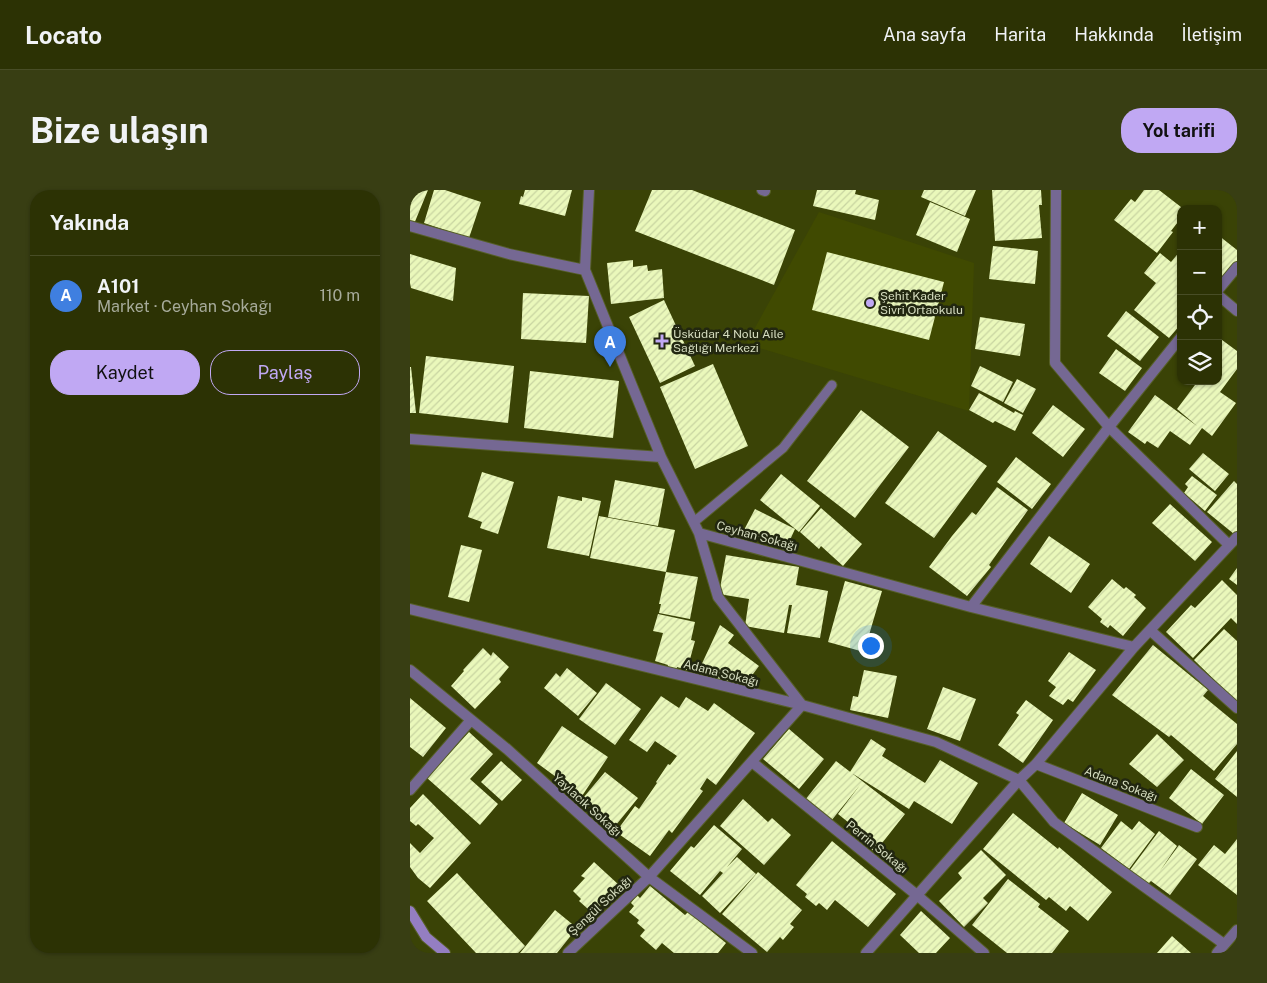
<!DOCTYPE html>
<html lang="tr">
<meta charset="utf-8">
<style>
:root{--surface:#2c3204;--page:#383e13;--text:#f1f3f6;--muted:#a6aa9a;--line:#484d26;--accent:#c0a8f3}
body{margin:0;font-family:"Public Sans",sans-serif;background:var(--page);color:var(--text)}
.controls{position:absolute;right:15px;top:15px;display:grid;overflow:hidden;border-radius:10px;box-shadow:0 1px 4px #0004}
.controls button{width:45px;height:45px;display:grid;place-items:center;padding:0;border:0;border-bottom:1px solid var(--line);background:var(--surface);color:var(--text);font:25px sans-serif}
.you{position:absolute;left:460px;top:455px;width:18px;height:18px;margin:-12px;border:4px solid #fff;border-radius:50%;background:#1a73e8;box-shadow:0 0 0 8px #1a73e833}
.badge{display:grid;place-items:center;width:32px;height:32px;border-radius:50%;background:var(--accent);color:#fff;font-size:16px;font-weight:700}
.pin{position:absolute;translate:-50% -41px;filter:drop-shadow(0 1px 2px #0008)}
.pin::after{content:'';position:absolute;top:26px;width:18px;height:15px;background:inherit;clip-path:polygon(0 0,100% 0,50% 100%)}
.list{margin:0;padding:0;list-style:none}
h2{display:flex;justify-content:space-between;align-items:center;height:65px;margin:0;padding:0 20px;font-size:21px}
h2 small{font-size:16px;font-weight:400;color:var(--muted)}
.list li{display:grid;grid-template-columns:32px 1fr auto;gap:15px;align-items:center;box-sizing:border-box;height:80px;padding:0 20px;border-top:1px solid var(--line)}
.list b{display:block;font-size:19px;white-space:nowrap}
.list p{margin:0;font-size:16px;white-space:nowrap;color:var(--muted)}
.list em{font-size:16px;font-style:normal;color:var(--muted)}
.actions{display:flex;gap:10px;padding:15px 20px}
.actions a{flex:1;padding:11px 0;border:1px solid var(--accent);border-radius:20px;text-align:center;font-size:18px;color:var(--accent)}
.actions .main{background:var(--accent);color:#111}
.icon{flex:none;width:28px;height:28px;fill:none;stroke:currentColor;stroke-width:2;stroke-linecap:round;stroke-linejoin:round}
.map{position:relative;flex:none;width:827px;height:763px;overflow:hidden;border-radius:20px}
header{display:flex;align-items:center;gap:30px;box-sizing:border-box;height:70px;padding:0 25px;background:var(--surface);border-bottom:1px solid var(--line)}
header strong{font-size:24px}
nav{display:flex;gap:28px;margin-inline-start:auto;font-size:18px}
.intro{display:flex;align-items:center;justify-content:space-between;box-sizing:border-box;height:120px;padding:0 30px}
h1{margin:0;font-size:35px}
.button{padding:12px 22px;border-radius:20px;background:var(--accent);color:#111;font-size:18px;font-weight:700}
main{display:flex;gap:30px;padding:0 30px}
aside{flex:1;background:var(--surface);border-radius:20px;box-shadow:0 1px 4px #0004}
.map>svg:first-child{display:block}
.built{fill:#404a01}
.building{fill:url(#building-hatch)}
.lines{fill:none;stroke-linecap:round;stroke-linejoin:round}
.lane-casing{stroke:#565f27;stroke-width:11}
.street-casing{stroke:#565f27;stroke-width:12}
.secondary-casing{stroke:#565f27;stroke-width:12}
.lane{stroke:#756893;stroke-width:9}
.street{stroke:#756893;stroke-width:10}
.secondary{stroke:#947ec2;stroke-width:10}
.poi-dot{fill:#c0a8f3;stroke:#222710;stroke-width:2}
.labels{text-anchor:middle;stroke-width:5;stroke-linejoin:round;paint-order:stroke}
.poi-label{font-size:12px;fill:#d5dcbf;stroke:#222710;text-anchor:start}
.street-label{font-size:12px;fill:#d5dcbf;stroke:#222710}
</style>
<header>
<strong>Locato</strong>
<nav><a>Ana sayfa</a><a>Harita</a><a>Hakkında</a><a>İletişim</a></nav>
</header>
<div class="intro"><h1>Bize ulaşın</h1><a class="button">Yol tarifi</a></div>
<main>
<aside>
<h2>Yakında<small></small></h2>
<ul class="list">
<li><span class="badge" style="background:#3f7fe0">A</span><div><b>A101</b><p>Market · Ceyhan Sokağı</p></div><em>110 m</em></li>
</ul>
<div class="actions"><a class="main">Kaydet</a><a>Paylaş</a></div>
</aside>
<div class="map">
<svg width="827" height="763" viewBox="0 0 827 763">
<defs>
<pattern id="building-hatch" width="6" height="6" patternUnits="userSpaceOnUse" patternTransform="scale(1.25)"><rect width="6" height="6" fill="#eaf8bb"/><path d="M-1 1l2-2M0 6l6-6M5 7l2-2" fill="none" stroke="#c8d4a1"/></pattern>
</defs>
<rect width="100%" height="100%" fill="#3a4306"/>
<!-- built -->
<path class="built" d="M 409,22 L 564,73 L 559,221 L 336,154 Z"/>
<!-- building -->
<path class="building" d="M 0,0 L 18,0 L 4,34 L 0,32 Z
M 24,0 L 35,0 L 71,12 L 59,48 L 14,33 Z
M 115,0 L 162,0 L 155,26 L 109,14 L 111,6 L 113,7 Z
M 242,0 L 282,0 L 385,40 L 364,95 L 225,41 Z
M 407,0 L 446,0 L 445,4 L 469,10 L 465,30 L 403,16 Z
M 514,0 L 566,0 L 555,26 L 511,7 Z
M 582,0 L 631,0 L 632,15 L 629,15 L 632,48 L 585,51 Z
M 734,0 L 749,0 L 771,17 L 771,28 L 761,41 L 763,42 L 747,63 L 704,30 L 721,9 L 725,12 Z
M 520,12 L 560,29 L 547,62 L 506,45 Z
M 808,45 L 827,60 L 827,71 L 808,95 Z
M 583,56 L 628,61 L 625,94 L 579,89 Z
M 771,60 L 771,134 L 759,148 L 724,120 L 746,93 L 734,83 L 750,63 L 761,72 Z
M 417,62 L 534,92 L 519,150 L 402,120 Z
M 0,64 L 46,78 L 43,111 L 1,98 L 0,93 Z
M 223,70 L 223,77 L 237,75 L 238,81 L 252,79 L 254,108 L 201,114 L 197,73 Z
M 113,103 L 179,106 L 176,153 L 111,149 Z
M 254,110 L 285,176 L 250,193 L 219,127 Z
M 716,121 L 749,147 L 730,171 L 697,146 Z
M 570,127 L 615,134 L 610,166 L 565,159 Z
M 808,147 L 827,161 L 827,179 L 810,202 L 826,213 L 802,246 L 792,238 L 780,255 L 760,241 L 748,258 L 737,251 L 735,254 L 718,242 L 745,205 L 787,236 L 767,219 L 788,191 L 808,191 Z
M 706,159 L 732,178 L 715,201 L 689,183 Z
M 16,166 L 104,176 L 98,233 L 9,223 Z
M 303,174 L 338,256 L 285,279 L 250,197 Z
M 570,176 L 603,192 L 593,212 L 561,196 Z
M 0,177 L 1,177 L 6,223 L 0,223 Z
M 120,181 L 209,191 L 203,248 L 114,238 Z
M 607,189 L 626,199 L 613,223 L 594,213 Z
M 569,203 L 604,223 L 605,221 L 613,225 L 605,241 L 585,231 L 583,233 L 559,220 Z
M 643,215 L 675,239 L 653,267 L 622,243 Z
M 451,220 L 499,257 L 445,328 L 397,291 Z
M 528,241 L 577,276 L 524,348 L 475,313 Z
M 793,263 L 819,284 L 805,301 L 779,279 Z
M 606,267 L 641,294 L 622,319 L 587,292 Z
M 72,282 L 104,292 L 88,344 L 70,338 L 72,332 L 58,327 Z
M 371,284 L 410,316 L 389,342 L 350,310 Z
M 782,286 L 807,305 L 795,321 L 774,303 L 778,297 L 775,294 Z
M 205,290 L 255,299 L 248,336 L 198,327 Z
M 824,291 L 827,294 L 827,341 L 824,344 L 797,322 Z
M 587,297 L 618,320 L 579,375 L 581,377 L 557,406 L 519,377 L 542,346 L 562,322 L 566,325 Z
M 148,306 L 172,311 L 172,307 L 191,311 L 179,366 L 137,358 Z
M 760,314 L 802,352 L 785,371 L 742,333 Z
M 411,318 L 452,354 L 433,376 L 411,356 L 409,359 L 390,342 Z
M 345,319 L 385,339 L 375,361 L 334,340 Z
M 189,326 L 265,340 L 256,382 L 288,387 L 280,429 L 249,423 L 251,414 L 249,414 L 256,382 L 180,368 Z
M 639,346 L 680,374 L 661,403 L 620,374 Z
M 51,355 L 72,360 L 59,412 L 38,407 Z
M 316,365 L 389,377 L 386,395 L 418,401 L 410,448 L 377,443 L 382,415 L 379,415 L 374,443 L 335,436 L 339,409 L 309,404 Z
M 827,378 L 827,395 L 819,389 Z
M 702,389 L 714,399 L 716,397 L 726,405 L 724,407 L 736,418 L 713,446 L 700,435 L 698,438 L 690,432 L 692,429 L 678,417 Z
M 812,390 L 827,405 L 827,434 L 821,428 L 783,468 L 756,442 L 781,415 L 785,418 Z
M 435,391 L 472,401 L 454,462 L 418,452 Z
M 248,424 L 285,432 L 281,450 L 285,451 L 277,480 L 267,477 L 266,481 L 257,478 L 258,475 L 245,471 L 253,443 L 243,441 Z
M 310,435 L 324,445 L 318,453 L 349,476 L 334,496 L 308,491 L 288,482 Z
M 814,439 L 827,451 L 827,512 L 784,470 Z
M 743,455 L 798,500 L 793,506 L 827,534 L 827,554 L 804,581 L 761,545 L 759,547 L 702,505 Z
M 73,458 L 81,466 L 83,462 L 99,477 L 89,489 L 91,492 L 65,519 L 41,496 L 54,481 L 53,480 Z
M 659,462 L 686,480 L 663,512 L 658,509 L 653,515 L 639,506 L 646,497 L 638,491 Z
M 157,478 L 187,503 L 168,526 L 134,498 L 146,483 L 150,487 Z
M 454,480 L 487,486 L 478,528 L 440,520 L 443,506 L 448,507 Z
M 196,493 L 231,519 L 205,555 L 169,529 Z
M 533,497 L 566,509 L 550,551 L 517,539 Z
M 251,506 L 269,518 L 276,507 L 298,521 L 304,513 L 345,543 L 306,595 L 297,588 L 290,599 L 293,601 L 262,643 L 259,640 L 240,666 L 206,642 L 225,616 L 229,619 L 247,593 L 246,592 L 258,574 L 260,575 L 267,566 L 245,551 L 237,562 L 219,550 Z
M 0,508 L 36,538 L 13,567 L 0,557 Z
M 616,510 L 643,530 L 613,573 L 588,555 L 609,525 L 606,523 Z
M 152,536 L 198,567 L 172,606 L 127,573 Z
M 379,539 L 414,569 L 389,599 L 353,569 Z
M 59,542 L 83,564 L 60,589 L 88,614 L 70,635 L 17,588 Z
M 747,544 L 774,570 L 747,597 L 719,574 Z
M 461,549 L 476,559 L 472,566 L 515,593 L 530,570 L 568,593 L 542,634 L 504,611 L 499,619 L 440,582 Z
M 827,561 L 827,607 L 805,589 Z
M 91,571 L 112,590 L 92,611 L 71,592 Z
M 426,571 L 495,624 L 465,662 L 445,646 L 449,641 L 428,624 L 450,595 L 421,631 L 395,610 Z
M 781,579 L 814,605 L 792,634 L 759,608 Z
M 195,582 L 228,608 L 206,635 L 173,608 Z
M 672,603 L 708,625 L 690,655 L 654,633 Z
M 13,604 L 61,653 L 20,698 L 8,688 L 0,677 L 0,653 L 10,663 L 24,648 L 8,634 L 6,636 L 0,631 L 0,618 Z
M 333,609 L 358,632 L 362,628 L 381,645 L 354,675 L 310,636 Z
M 603,623 L 648,659 L 649,657 L 702,702 L 678,731 L 660,716 L 656,721 L 639,707 L 636,710 L 573,659 Z
M 711,631 L 722,640 L 729,631 L 745,644 L 719,679 L 691,658 Z
M 304,635 L 332,659 L 317,677 L 327,667 L 346,684 L 310,723 L 292,706 L 313,683 L 310,681 L 290,705 L 260,681 L 281,656 L 284,658 Z
M 749,641 L 767,656 L 750,681 L 769,655 L 787,669 L 760,705 L 741,691 L 738,694 L 720,680 Z
M 827,649 L 827,705 L 788,675 L 804,655 L 815,664 Z
M 422,651 L 486,704 L 458,737 L 425,710 L 417,720 L 409,713 L 406,716 L 395,707 L 397,704 L 386,695 Z
M 571,660 L 596,685 L 573,708 L 578,713 L 554,737 L 529,711 L 552,688 L 548,683 Z
M 184,672 L 209,695 L 185,721 L 180,716 L 178,719 L 169,711 L 171,709 L 163,701 L 175,688 L 171,686 Z
M 348,682 L 392,720 L 380,734 L 384,737 L 373,750 L 370,747 L 357,762 L 312,724 Z
M 47,683 L 115,756 L 108,763 L 66,763 L 17,711 Z
M 598,689 L 630,714 L 628,717 L 659,741 L 642,763 L 597,763 L 562,735 Z
M 240,696 L 275,725 L 278,722 L 316,753 L 308,763 L 264,763 L 252,753 L 246,760 L 230,746 L 235,740 L 227,733 L 229,730 L 219,722 L 224,716 L 221,713 L 227,705 L 230,708 Z
M 145,720 L 167,738 L 147,763 L 110,763 Z
M 511,721 L 540,748 L 526,763 L 509,763 L 490,745 Z
M 762,746 L 781,763 L 747,763 Z"/>
<g class="lines">
<!-- lane casing -->
<g class="lane-casing">
<path id="lane" d="M 284,332 L 373,258 L 422,195"/>
</g>
<!-- street casing -->
<g class="street-casing">
<path id="street" d="M 352,0 L 355,1
M 646,0 L 645,173 L 699,237 L 819,355
M 0,36 L 99,64 L 175,80 L 251,267
M 175,80 L 179,0
M 808,100 L 827,77
M 808,105 L 827,121
M 0,249 L 251,267 L 289,343 L 561,417 L 724,457
M 561,417 L 699,237 L 771,147
M 0,419 L 392,515 L 526,552 L 609,590 L 644,632 L 814,754
M 741,441 L 827,518
M 0,480 L 97,559 L 239,687 L 342,763
M 342,572 L 508,706 L 574,763
M 626,574 L 787,637
M 0,600 L 61,530
M 158,763 L 239,687 L 392,515 L 308,407 L 289,343
M 456,763 L 609,590 L 626,574 L 724,457 L 827,347
M 807,763 L 827,740"/>
</g>
<!-- secondary casing -->
<g class="secondary-casing">
<path id="secondary" d="M 0,721 L 16,747 L 35,763"/>
</g>
<!-- lane -->
<use href="#lane" class="lane"/>
<!-- street -->
<use href="#street" class="street"/>
<!-- secondary -->
<use href="#secondary" class="secondary"/>
</g>
<!-- markers -->
<g class="poi-dot">
<circle cx="460" cy="113" r="5"/>
<path d="M249.5 143.5h5v5h5v5h-5v5h-5v-5h-5v-5h5z"/>
</g>
<g class="labels">
<!-- poi labels -->
<g class="poi-label">
<text x="470" y="110">Şehit Kader<tspan x="470" dy="14">Sivri Ortaokulu</tspan></text>
<text x="263" y="148">Üsküdar 4 Nolu Aile<tspan x="263" dy="14">Sağlığı Merkezi</tspan></text>
</g>
<!-- street labels -->
<g class="street-label">
<text transform="translate(347 346) rotate(15)" y="4">Ceyhan Sokağı</text>
<text transform="translate(311 483) rotate(14)" y="4">Adana Sokağı</text>
<text transform="translate(711 594) rotate(21)" y="4">Adana Sokağı</text>
<text transform="translate(177 615) rotate(42)" y="4">Yaylacık Sokağı</text>
<text transform="translate(467 657) rotate(39)" y="4">Perrin Sokağı</text>
<text transform="translate(190 716) rotate(-43)" y="4">Şengül Sokağı</text>
</g>
</g>
</svg>
<div class="controls">
<button>+</button>
<button>−</button>
<button><svg class="icon" aria-label="locate" viewBox="0 0 24 24"><circle cx="12" cy="12" r="6"/><path d="M12 2v4M12 18v4M2 12h4M18 12h4"/></svg></button>
<button><svg class="icon" aria-label="layers" viewBox="0 0 24 24"><path d="M12 4l9 5-9 5-9-5zM3 14l9 5 9-5"/></svg></button>
</div>
<div class="you"></div>
<div class="pin badge" style="left:200px;top:177px;background:#3f7fe0">A</div>
</div>
</main>
